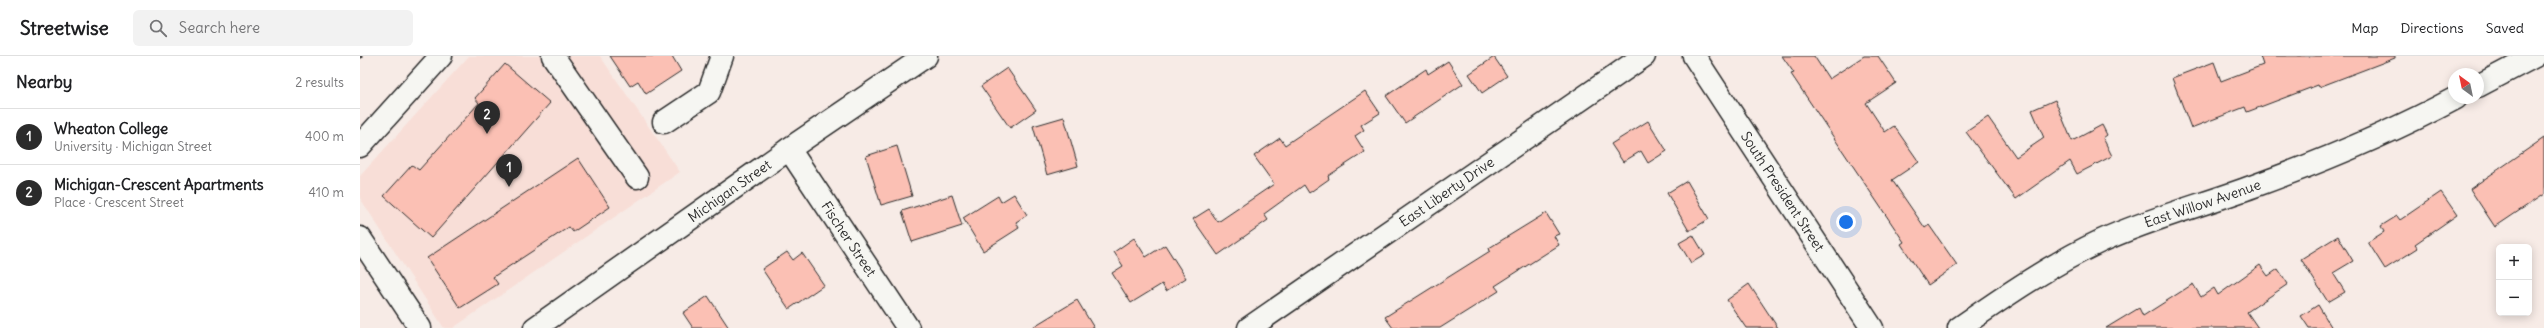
<!DOCTYPE html>
<meta charset="utf-8">
<style>
:root{--surface:#fff;--page:#f2f2f2;--text:#202124;--muted:#757577;--line:#e0e0e0;--accent:#2b2b2b}
body{margin:0;font-family:Delius,sans-serif;background:var(--page);color:var(--text)}
.controls{position:absolute;right:12px;bottom:12px;display:grid;overflow:hidden;border-radius:6px;box-shadow:0 2px 10px #0003}
.controls button{width:36px;height:36px;display:grid;place-items:center;padding:0;border:0;border-bottom:1px solid var(--line);background:var(--surface);color:var(--text);font:20px sans-serif}
.compass{position:absolute;left:2088px;top:12px;width:36px;height:36px;border-radius:50%;background:var(--surface);box-shadow:0 2px 10px #0003;rotate:327deg}
.you{position:absolute;left:1486px;top:166px;width:14px;height:14px;margin:-10px;border:3px solid #fff;border-radius:50%;background:#1a73e8;box-shadow:0 0 0 6px #1a73e833}
.badge{display:grid;place-items:center;width:26px;height:26px;border-radius:50%;background:var(--accent);color:#fff;font-size:13px;font-weight:700}
.pin{position:absolute;translate:-50% -33px;filter:drop-shadow(0 1px 2px #0008)}
.pin::after{content:'';position:absolute;top:21px;width:14px;height:12px;background:inherit;clip-path:polygon(0 0,100% 0,50% 100%)}
.list{margin:0;padding:0;list-style:none}
h2{display:flex;justify-content:space-between;align-items:center;height:52px;margin:0;padding:0 16px;font-size:17px}
h2 small{font-size:13px;font-weight:400;color:var(--muted)}
.list li{display:grid;grid-template-columns:26px 1fr auto;gap:12px;align-items:center;box-sizing:border-box;height:56px;padding:0 16px;border-top:1px solid var(--line)}
.list b{display:block;font-size:15px;white-space:nowrap}
.list p{margin:0;font-size:13px;white-space:nowrap;color:var(--muted)}
.list em{font-size:13px;font-style:normal;color:var(--muted)}
.icon{flex:none;width:22px;height:22px;fill:none;stroke:currentColor;stroke-width:2;stroke-linecap:round;stroke-linejoin:round}
.map{position:relative;flex:none;width:2184px;height:272px;overflow:hidden}
header{display:flex;align-items:center;gap:24px;box-sizing:border-box;height:56px;padding:0 20px;background:var(--surface);border-bottom:1px solid var(--line)}
header strong{font-size:19px}
nav{display:flex;gap:22px;margin-inline-start:auto;font-size:14px}
.search{width:280px;height:36px;background:var(--page);display:flex;align-items:center;gap:10px;box-sizing:border-box;padding:0 14px;border-radius:6px;color:var(--muted);font-size:15px}
main{display:flex}
aside{flex:1;background:var(--surface)}
.map>svg:first-child{display:block}
.built{fill:#f8ded7}
.building{fill:#fbc0b4;stroke:#2b2b2b}
.lines{fill:none;stroke-linecap:round;stroke-linejoin:round}
.minor-casing{stroke:#2b2b2b;stroke-width:25}
.path{stroke:#2b2b2b;stroke-width:2.5;stroke-dasharray:3 3;stroke-linecap:butt}
.minor{stroke:#f6f6f2;stroke-width:22}
.labels{text-anchor:middle;stroke-width:4;stroke-linejoin:round;paint-order:stroke}
.street-label{font-size:14px;fill:#2b2b2b;stroke:#f6f6f2}
</style>
<header>
<strong>Streetwise</strong>
<div class="search"><svg class="icon" aria-label="search" viewBox="0 0 24 24"><circle cx="10" cy="10" r="6"/><path d="M15 15l6 6"/></svg>Search here</div>
<nav><a>Map</a><a>Directions</a><a>Saved</a></nav>
</header>
<main>
<aside>
<h2>Nearby<small>2 results</small></h2>
<ul class="list">
<li><span class="badge">1</span><div><b>Wheaton College</b><p>University · Michigan Street</p></div><em>400 m</em></li>
<li><span class="badge">2</span><div><b>Michigan-Crescent Apartments</b><p>Place · Crescent Street</p></div><em>410 m</em></li>
</ul>
</aside>
<div class="map">
<svg width="2184" height="272" viewBox="0 0 2184 272">
<rect width="100%" height="100%" fill="#f7ebe6"/>
<filter id="ink" filterUnits="userSpaceOnUse"><feTurbulence type="fractalNoise" baseFrequency=".025" numOctaves="2"/><feDisplacementMap in="SourceGraphic" scale="8" xChannelSelector="R" yChannelSelector="G"/><feConvolveMatrix kernelMatrix="1 2 1 2 8 2 1 2 1" color-interpolation-filters="sRGB"/></filter>
<g filter="url(#ink)">
<!-- built -->
<path class="built" d="M 109,0 L 240,0 L 320,116 L 93,272 L 84,272 L 0,142 L 0,120 Z"/>
<!-- building -->
<path class="building" d="M 250,0 L 312,0 L 321,15 L 286,38 L 278,25 L 270,30 Z
M 1422,0 L 1454,0 L 1469,23 L 1504,0 L 1518,0 L 1536,27 L 1506,47 L 1525,76 L 1534,70 L 1559,106 L 1532,124 L 1565,172 L 1569,169 L 1597,209 L 1568,229 L 1541,188 L 1544,186 L 1431,18 L 1434,17 Z
M 1900,0 L 2035,0 L 2035,2 L 1959,31 L 1958,29 L 1887,56 L 1885,51 L 1831,72 L 1812,22 L 1854,6 L 1861,25 L 1903,9 Z
M 1134,1 L 1147,20 L 1122,37 L 1109,18 Z
M 1088,5 L 1103,28 L 1045,67 L 1026,40 L 1066,13 L 1068,18 Z
M 145,8 L 190,47 L 71,182 L 24,140 L 52,109 L 59,114 L 119,47 L 115,42 Z
M 647,12 L 676,54 L 650,72 L 621,30 Z
M 1005,35 L 1020,57 L 1001,69 L 1004,74 L 995,80 L 1005,96 L 968,120 L 969,123 L 949,137 L 944,129 L 904,158 L 908,164 L 858,199 L 833,163 L 849,153 L 858,166 L 914,128 L 894,100 L 920,82 L 925,89 Z
M 1695,44 L 1712,85 L 1742,69 L 1747,79 L 1743,82 L 1752,100 L 1717,118 L 1710,105 L 1656,143 L 1606,76 L 1628,61 L 1656,101 L 1684,82 L 1672,54 Z
M 704,61 L 718,110 L 687,119 L 673,70 Z
M 1288,65 L 1307,95 L 1288,107 L 1281,95 L 1263,106 L 1251,88 Z
M 2184,82 L 2184,138 L 2135,171 L 2110,133 Z
M 537,90 L 552,140 L 521,149 L 506,100 Z
M 218,102 L 250,151 L 213,176 L 209,171 L 133,221 L 138,228 L 100,252 L 67,202 Z
M 1327,125 L 1349,163 L 1329,175 L 1307,137 Z
M 2081,136 L 2097,159 L 2055,188 L 2058,192 L 2025,213 L 2008,186 L 2024,176 L 2021,170 L 2037,160 L 2040,164 Z
M 654,138 L 667,159 L 656,166 L 659,172 L 623,195 L 603,162 L 638,140 L 641,146 Z
M 592,139 L 602,170 L 552,186 L 542,155 Z
M 1186,157 L 1199,178 L 1194,180 L 1199,189 L 1135,230 L 1139,235 L 1080,272 L 1033,272 L 1025,261 L 1130,195 L 1129,192 Z
M 1333,179 L 1345,199 L 1331,207 L 1319,187 Z
M 1978,180 L 1993,205 L 1973,217 L 1985,236 L 1968,246 L 1941,203 Z
M 774,182 L 786,201 L 805,189 L 826,222 L 806,235 L 802,228 L 771,247 L 752,217 L 763,210 L 754,196 Z
M 427,196 L 433,204 L 442,197 L 464,229 L 429,253 L 402,213 Z
M 1900,209 L 1908,220 L 1918,213 L 1928,228 L 1887,256 L 1898,272 L 1746,272 L 1779,252 L 1783,260 L 1833,228 L 1841,241 L 1854,232 L 1858,239 Z
M 1389,228 L 1418,272 L 1386,272 L 1367,244 Z
M 348,240 L 369,272 L 333,272 L 323,257 Z
M 717,244 L 734,272 L 671,272 Z
M 1958,249 L 1972,272 L 1949,272 L 1941,260 Z"/>
<g class="lines">
<!-- minor casing -->
<g class="minor-casing">
<g id="minor">
<path d="M 193,0 L 277,121"/>
<path id="s1" d="M 1334,0 L 1512,272"/>
<path d="M 2118,30 L 2175,0"/>
<path d="M 304,66 L 349,36 L 362,0"/>
<path d="M 0,90 L 81,0"/>
<path id="s2" d="M 429,93 L 548,272"/>
<path d="M 0,182 L 60,272"/>
<path id="s3" d="M 175,272 L 429,93 L 566,0"/>
<path id="s4" d="M 889,272 L 1284,0"/>
<path id="s5" d="M 1599,272 C 1645,240 1690,209 1741,185 C 1791,162 1843,149 1894,130 C 1963,105 2031,77 2096,42"/>
</g>
</g>
<!-- path -->
<path class="path" d="M 0,2 L 2,0"/>
<!-- minor -->
<use href="#minor" class="minor"/>
</g>
</g>
<g class="labels">
<!-- street labels -->
<g class="street-label">
<text dy="5" stroke="none"><textPath href="#s3" startOffset="238">Michigan Street</textPath></text>
<text dy="5" stroke="none"><textPath href="#s4" startOffset="240">East Liberty Drive</textPath></text>
<text dy="5" stroke="none"><textPath href="#s1" startOffset="162">South President Street</textPath></text>
<text dy="5" stroke="none"><textPath href="#s5" startOffset="275">East Willow Avenue</textPath></text>
<text dy="5" stroke="none"><textPath href="#s2" startOffset="108">Fischer Street</textPath></text>
</g>
</g>
</svg>
<div class="controls">
<button>+</button>
<button>−</button>
</div>
<svg class="compass" viewBox="-18 -18 36 36"><path d="M0-13l5 13h-10z" fill="#e53935"/><path d="M0 13l5-13h-10z" fill="#757577"/></svg>
<div class="you"></div>
<div class="pin badge" style="left:149px;top:131px">1</div>
<div class="pin badge" style="left:127px;top:78px">2</div>
</div>
</main>
